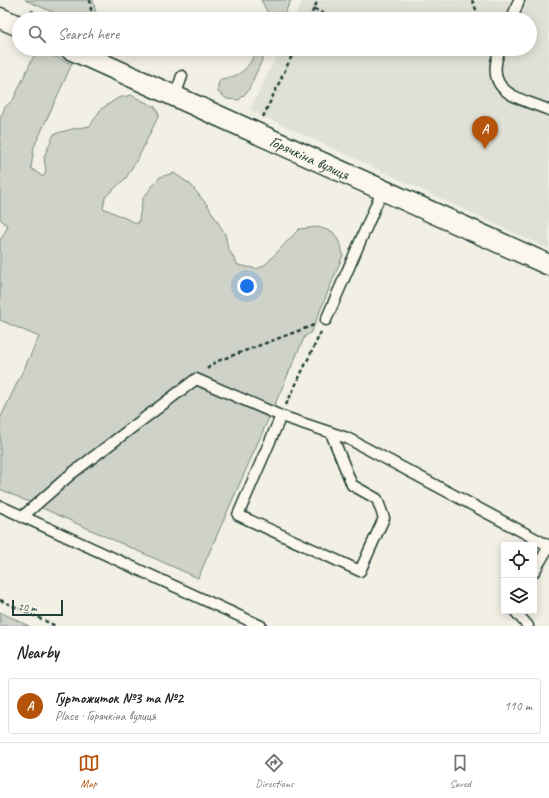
<!DOCTYPE html>
<meta charset="utf-8">
<style>
:root{--surface:#fff;--page:#f6f6f6;--text:#222;--muted:#767676;--line:#e0e0e0;--accent:#b45309}
body{margin:0;font-family:Caveat,sans-serif;background:var(--page);color:var(--text)}
.controls{position:absolute;right:12px;bottom:12px;display:grid;overflow:hidden;border-radius:4px;box-shadow:0 2px 10px #0003}
.controls button{width:36px;height:36px;display:grid;place-items:center;padding:0;border:0;border-bottom:1px solid var(--line);background:var(--surface);color:var(--text);font:20px sans-serif}
.scale{position:absolute;left:12px;bottom:10px;width:51px;box-sizing:border-box;padding-left:4px;border:2px solid #1f3d34;border-top:0;font-size:11px;line-height:14px;white-space:nowrap;color:#1f3d34;-webkit-text-stroke:3px #fbf7ec;paint-order:stroke}
.you{position:absolute;left:247px;top:286px;width:14px;height:14px;margin:-10px;border:3px solid #fff;border-radius:50%;background:#1a73e8;box-shadow:0 0 0 6px #1a73e833}
.badge{display:grid;place-items:center;width:26px;height:26px;border-radius:50%;background:var(--accent);color:#fff;font-size:13px;font-weight:700}
.pin{position:absolute;translate:-50% -33px;filter:drop-shadow(0 1px 2px #0008)}
.pin::after{content:'';position:absolute;top:21px;width:14px;height:12px;background:inherit;clip-path:polygon(0 0,100% 0,50% 100%)}
.list{margin:0;padding:0;list-style:none}
h2{display:flex;justify-content:space-between;align-items:center;height:52px;margin:0;padding:0 16px;font-size:17px}
h2 small{font-size:13px;font-weight:400;color:var(--muted)}
.list li{display:grid;grid-template-columns:26px 1fr auto;gap:12px;align-items:center;box-sizing:border-box;height:56px;margin:0 8px 8px;padding:0 8px;border:1px solid var(--line);border-radius:4px}
.list b{display:block;font-size:15px;white-space:nowrap}
.list p{margin:0;font-size:13px;white-space:nowrap;color:var(--muted)}
.list em{font-size:13px;font-style:normal;color:var(--muted)}
.icon{flex:none;width:22px;height:22px;fill:none;stroke:currentColor;stroke-width:2;stroke-linecap:round;stroke-linejoin:round}
.map{position:relative;flex:none;width:549px;height:626px;overflow:hidden}
.search{position:absolute;background:var(--surface);box-shadow:0 2px 10px #0003;left:12px;right:12px;top:12px;height:44px;display:flex;align-items:center;gap:10px;box-sizing:border-box;padding:0 14px;border-radius:22px;color:var(--muted);font-size:15px}
.sheet{height:116px;background:var(--surface)}
nav{display:flex;justify-content:space-around;align-items:center;box-sizing:border-box;height:56px;border-top:1px solid var(--line);background:var(--surface);font-size:11px;color:var(--muted)}
nav a{display:grid;justify-items:center;gap:2px}
nav .on{color:var(--accent)}
.map>svg:first-child{display:block}
.built{fill:#e0e1d6}
.green{fill:#cfd2c8;stroke:#77887e}
.lines{fill:none;stroke-linecap:round;stroke-linejoin:round}
.lane-casing{stroke:#1f3d34;stroke-width:13}
.street-casing{stroke:#1f3d34;stroke-width:23}
.path{stroke:#1f3d34;stroke-width:2.5;stroke-dasharray:4 3;stroke-linecap:butt}
.lane{stroke:#fbf7ec;stroke-width:10}
.street{stroke:#fbf7ec;stroke-width:20}
.labels{text-anchor:middle;stroke-width:3.5;stroke-linejoin:round;paint-order:stroke}
.street-label{font-size:16px;fill:#1f3d34;stroke:#fbf7ec}
</style>
<div class="map">
<svg width="549" height="626" viewBox="0 0 549 626">
<rect width="100%" height="100%" fill="#f2f0e5"/>
<filter id="ink" filterUnits="userSpaceOnUse"><feTurbulence type="fractalNoise" baseFrequency=".025" numOctaves="2"/><feDisplacementMap in="SourceGraphic" scale="8" xChannelSelector="R" yChannelSelector="G"/><feConvolveMatrix kernelMatrix="1 2 1 2 8 2 1 2 1" color-interpolation-filters="sRGB"/></filter>
<g filter="url(#ink)">
<!-- built -->
<path class="built" d="M 303,0 L 549,0 L 549,249 L 250,110 L 280,49 L 530,49 L 530,19 L 294,19 Z"/>
<!-- green -->
<path class="green" d="M 25,0 L 93,0 L 97,19 L 69,19 Z
M 261,0 L 291,0 L 282,19 L 267,19 L 268,13 Z
M 37,49 L 72,64 L 34,147 L 31,168 L 43,177 L 46,172 L 44,157 L 54,134 L 72,129 L 90,126 L 101,109 L 118,98 L 131,95 L 155,107 L 159,115 L 139,156 L 126,178 L 105,197 L 103,208 L 138,224 L 143,198 L 160,177 L 174,173 L 190,184 L 208,206 L 225,234 L 228,248 L 238,265 L 257,269 L 266,264 L 299,229 L 318,227 L 333,232 L 341,245 L 343,255 L 311,333 L 305,336 L 198,578 L 0,489 L 0,419 L 39,337 L 0,320 L 0,239 L 1,239 L 8,226 L 0,219 L 0,119 L 5,107 L 13,100 Z
M 257,49 L 267,49 L 248,91 L 239,100 L 227,99 L 218,92 L 218,84 L 221,79 C 243,76 249,67 257,49 Z
M 0,612 L 29,626 L 0,626 Z"/>
<g class="lines">
<!-- lane casing -->
<g class="lane-casing">
<path id="lane" d="M 512,19 L 519,0
M 500,49 C 483,93 517,97 549,110
M 175,96 L 182,76
M 326,320 L 383,189
M 281,416 L 238,515 L 360,571 L 384,518 L 377,499 L 352,485 L 331,433
M 0,506 L 261,626
M 22,517 L 71,474 L 196,379 L 281,416 L 347,438 L 549,546
M 534,572 L 549,546
M 515,611 L 528,626"/>
</g>
<!-- street casing -->
<g class="street-casing">
<g id="street">
<path d="M 0,18 L 19,26"/>
<path id="s1" d="M 70,49 L 549,265"/>
</g>
</g>
<!-- path -->
<path class="path" d="M 90,0 L 92,19
M 472,0 L 480,19
M 314,9 L 329,16
M 31,11 L 49,19
M 309,19 L 318,0
M 263,117 L 295,49
M 207,369 L 215,362 L 314,325
M 286,405 L 321,332
M 0,600 L 56,626"/>
<!-- lane -->
<use href="#lane" class="lane"/>
<!-- street -->
<use href="#street" class="street"/>
</g>
</g>
<g class="labels">
<!-- street labels -->
<g class="street-label">
<text dy="6" stroke="none"><textPath href="#s1" startOffset="263">Горячкіна вулиця</textPath></text>
</g>
</g>
</svg>
<div class="controls">
<button><svg class="icon" aria-label="locate" viewBox="0 0 24 24"><circle cx="12" cy="12" r="6"/><path d="M12 2v4M12 18v4M2 12h4M18 12h4"/></svg></button>
<button><svg class="icon" aria-label="layers" viewBox="0 0 24 24"><path d="M12 4l9 5-9 5-9-5zM3 14l9 5 9-5"/></svg></button>
</div>
<div class="scale">20 m</div>
<div class="you"></div>
<div class="pin badge" style="left:485px;top:149px">A</div>
<div class="search"><svg class="icon" aria-label="search" viewBox="0 0 24 24"><circle cx="10" cy="10" r="6"/><path d="M15 15l6 6"/></svg>Search here</div>
</div>
<section class="sheet">
<h2>Nearby<small></small></h2>
<ul class="list">
<li><span class="badge">A</span><div><b>Гуртожиток №3 та №2</b><p>Place · Горячкіна вулиця</p></div><em>110 m</em></li>
</ul>
</section>
<nav>
<a class="on"><svg class="icon" aria-label="map" viewBox="0 0 24 24"><path d="M3 6l6-2 6 2 6-2v14l-6 2-6-2-6 2zM9 4v14M15 6v14"/></svg>Map</a>
<a><svg class="icon" aria-label="directions" viewBox="0 0 24 24"><path d="M12 3l9 9-9 9-9-9zM9 14v-3h6M13 9l2 2-2 2"/></svg>Directions</a>
<a><svg class="icon" aria-label="saved" viewBox="0 0 24 24"><path d="M7 4h10v16l-5-4-5 4z"/></svg>Saved</a>
</nav>
